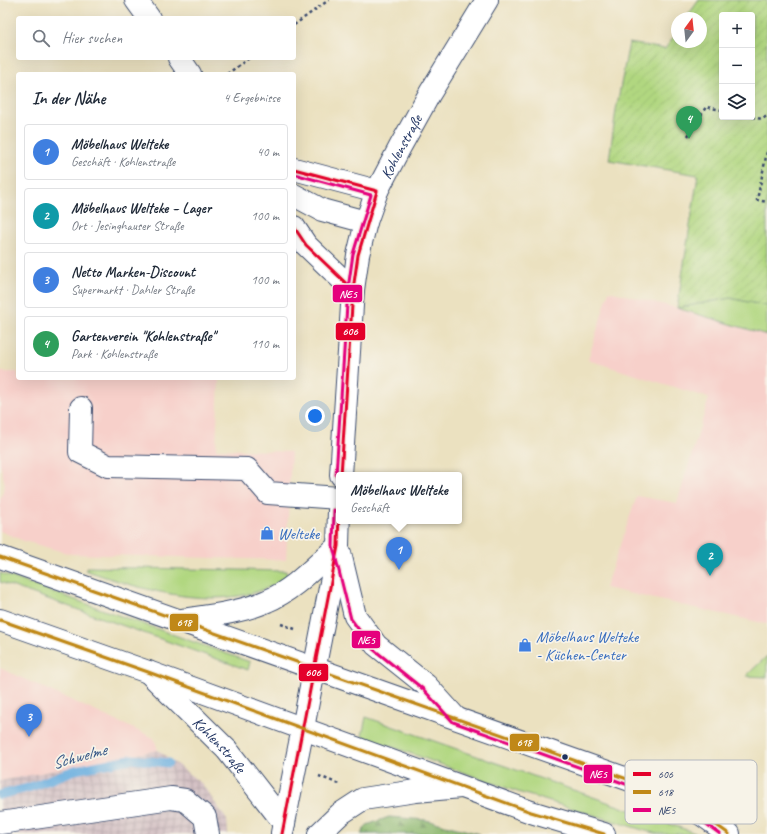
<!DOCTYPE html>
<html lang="de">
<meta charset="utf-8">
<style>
:root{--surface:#fff;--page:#f2f2f3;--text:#1f2937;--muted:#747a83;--line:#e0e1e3;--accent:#b45309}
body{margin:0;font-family:Caveat,sans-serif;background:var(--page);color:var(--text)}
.controls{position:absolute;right:12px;top:12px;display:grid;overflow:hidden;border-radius:4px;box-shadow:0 4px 16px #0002}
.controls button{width:36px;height:36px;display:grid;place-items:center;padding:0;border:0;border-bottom:1px solid var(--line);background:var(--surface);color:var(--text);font:20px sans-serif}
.compass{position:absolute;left:671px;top:12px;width:36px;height:36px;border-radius:50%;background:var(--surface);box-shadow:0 4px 16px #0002;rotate:15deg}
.you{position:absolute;left:315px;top:416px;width:14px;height:14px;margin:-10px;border:3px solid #fff;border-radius:50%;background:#1a73e8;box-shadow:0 0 0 6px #1a73e833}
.badge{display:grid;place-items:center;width:26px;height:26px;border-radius:50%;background:var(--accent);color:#fff;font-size:13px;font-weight:700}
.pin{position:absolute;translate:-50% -33px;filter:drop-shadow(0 1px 2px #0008)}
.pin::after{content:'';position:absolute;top:21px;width:14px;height:12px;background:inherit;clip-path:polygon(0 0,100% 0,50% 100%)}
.popup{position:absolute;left:336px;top:472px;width:126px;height:52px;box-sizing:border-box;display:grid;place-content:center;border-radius:4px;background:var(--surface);filter:drop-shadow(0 1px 3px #0005);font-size:13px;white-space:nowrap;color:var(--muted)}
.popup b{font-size:15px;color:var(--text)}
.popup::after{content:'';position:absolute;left:50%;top:100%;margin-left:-8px;border:8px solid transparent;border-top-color:var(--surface)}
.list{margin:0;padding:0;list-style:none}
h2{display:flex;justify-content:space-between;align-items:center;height:52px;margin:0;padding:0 16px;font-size:17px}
h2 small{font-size:13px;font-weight:400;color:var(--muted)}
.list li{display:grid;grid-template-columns:26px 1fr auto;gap:12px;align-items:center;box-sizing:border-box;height:56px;margin:0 8px 8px;padding:0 8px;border:1px solid var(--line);border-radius:4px}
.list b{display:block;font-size:15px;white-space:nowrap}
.list p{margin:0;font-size:13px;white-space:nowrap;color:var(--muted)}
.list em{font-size:13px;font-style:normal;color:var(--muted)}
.icon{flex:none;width:22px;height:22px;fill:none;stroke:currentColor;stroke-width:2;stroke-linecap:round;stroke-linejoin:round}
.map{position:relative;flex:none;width:767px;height:834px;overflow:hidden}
.search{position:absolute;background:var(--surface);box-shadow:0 4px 16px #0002;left:16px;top:16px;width:280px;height:44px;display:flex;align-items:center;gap:10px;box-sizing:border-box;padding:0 14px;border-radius:4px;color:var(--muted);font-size:15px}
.panel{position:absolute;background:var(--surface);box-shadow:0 4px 16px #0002;left:16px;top:72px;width:280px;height:308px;border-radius:4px}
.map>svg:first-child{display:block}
.built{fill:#f7d0ca}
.industrial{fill:url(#industrial-grid)}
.grass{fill:#b1d780;stroke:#66836f}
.forest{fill:url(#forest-firs);stroke:#547466}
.garden{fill:url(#garden-furrows);stroke:#66836f;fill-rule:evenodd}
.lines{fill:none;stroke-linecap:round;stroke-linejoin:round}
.stream{stroke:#6aafe0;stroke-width:9}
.minor-casing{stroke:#3a4a6d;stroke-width:24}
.major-casing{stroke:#3a4a6d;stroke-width:24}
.path{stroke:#3a4a6d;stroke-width:2.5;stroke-dasharray:3 3;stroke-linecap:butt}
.minor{stroke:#fff;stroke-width:22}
.major{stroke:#fff;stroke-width:22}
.bus-1-casing{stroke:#f7f3e8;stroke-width:6}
.bus-2-casing{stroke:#f7f3e8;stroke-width:6}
.bus-3-casing{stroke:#f7f3e8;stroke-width:6}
.bus-1{stroke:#e4002b;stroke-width:3}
.bus-2{stroke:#c08818;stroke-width:3}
.bus-3{stroke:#e5007d;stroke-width:3}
.bus-dot{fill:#1b2f5e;stroke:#f7f3e8;stroke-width:1.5}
.labels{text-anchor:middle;stroke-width:3.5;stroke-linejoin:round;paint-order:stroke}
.street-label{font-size:16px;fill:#1b2f5e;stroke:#f7f3e8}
.shop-label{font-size:16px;fill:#366cbe;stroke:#f7f3e8;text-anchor:start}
.water-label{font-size:17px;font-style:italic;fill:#335585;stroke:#f7f3e8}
.key{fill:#f7f3e8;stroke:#b5b8bf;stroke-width:1}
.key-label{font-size:11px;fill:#1b2f5e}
.line-badge{stroke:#f7f3e8;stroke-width:1.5}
.badge-label{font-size:11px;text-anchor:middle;font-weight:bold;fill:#fff}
</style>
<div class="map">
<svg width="767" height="834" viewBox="0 0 767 834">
<defs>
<pattern id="industrial-grid" width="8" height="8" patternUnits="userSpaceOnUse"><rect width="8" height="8" fill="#d2bec2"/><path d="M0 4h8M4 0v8" fill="none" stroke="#aa9ba1"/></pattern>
<pattern id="forest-firs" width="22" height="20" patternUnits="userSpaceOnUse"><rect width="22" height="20" fill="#8cb86e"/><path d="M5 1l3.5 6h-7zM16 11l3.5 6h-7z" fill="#72965e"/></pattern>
<pattern id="garden-furrows" width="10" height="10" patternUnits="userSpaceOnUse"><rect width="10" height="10" fill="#b1d780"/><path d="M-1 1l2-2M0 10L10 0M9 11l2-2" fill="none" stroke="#98b971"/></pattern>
</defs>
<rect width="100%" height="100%" fill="#f7f3e8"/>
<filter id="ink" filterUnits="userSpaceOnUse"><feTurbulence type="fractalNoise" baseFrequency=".025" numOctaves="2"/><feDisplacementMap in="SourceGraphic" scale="8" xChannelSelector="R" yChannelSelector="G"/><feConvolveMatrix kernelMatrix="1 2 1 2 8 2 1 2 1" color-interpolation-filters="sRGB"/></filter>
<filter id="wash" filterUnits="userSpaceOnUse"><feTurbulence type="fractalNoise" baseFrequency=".012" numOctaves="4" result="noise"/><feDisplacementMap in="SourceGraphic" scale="16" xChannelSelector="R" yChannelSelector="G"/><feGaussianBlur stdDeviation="0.9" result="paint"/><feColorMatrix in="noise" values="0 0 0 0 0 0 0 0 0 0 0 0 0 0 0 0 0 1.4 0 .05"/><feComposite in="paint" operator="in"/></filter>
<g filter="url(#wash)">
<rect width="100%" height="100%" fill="#ebe1c0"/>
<!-- built -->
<path class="built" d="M 609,291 L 677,308 L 767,335 L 767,624 L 605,588 L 637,496 L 677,503 L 709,398 L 588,360 Z
M 0,372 L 18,372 L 18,378 L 219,378 L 216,449 L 291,452 L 286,560 L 71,554 L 24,541 L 0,531 L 0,501 L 5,484 L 0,464 Z
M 0,668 L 154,738 L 158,750 L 0,781 Z"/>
<!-- industrial -->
<path class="industrial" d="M 158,750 L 202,784 L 227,820 L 228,834 L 0,834 L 0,781 Z"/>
<!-- grass -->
<path class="grass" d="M 730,298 L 767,306 L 767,335 L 677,308 Z
M 88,567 L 286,571 L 287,577 C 231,617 144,591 85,570 Z
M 0,573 L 250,662 L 248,670 L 0,582 Z
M 767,656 L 767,677 L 746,676 Z
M 366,717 L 698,834 L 658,834 L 646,831 L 518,792 L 362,736 Z"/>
<!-- forest -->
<path class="forest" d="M 389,817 L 426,820 L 480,834 L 361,834 L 367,825 Z"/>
<!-- garden -->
<path class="garden" d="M 699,0 L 767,0 L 767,306 L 730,298 L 677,308 L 698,175 L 609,160 L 616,110 L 629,43 L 665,49 L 677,32 L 677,42 L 701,42 L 701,18 L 686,18 ZM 722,15 L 752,15 L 752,117 L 722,117 Z"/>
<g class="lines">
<!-- stream -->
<path class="stream" d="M 0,795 L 28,788 L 75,770 L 131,759 L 168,763"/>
</g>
</g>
<g filter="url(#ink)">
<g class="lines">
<!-- minor casing -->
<g class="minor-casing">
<g id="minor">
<path d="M 136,0 L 149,18"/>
<path d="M 179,58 L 190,74"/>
<path d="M 294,169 L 377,191"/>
<path d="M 294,195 L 322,210 L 366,222"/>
<path d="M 294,227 L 306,245 L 353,290"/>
<path d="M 81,408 L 80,452 L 108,466 L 247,469 L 268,493 L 339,498"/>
<path id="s1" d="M 148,672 L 227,750 L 284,823"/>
<path d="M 0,823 L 171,798 L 185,800 L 205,817 L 208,834"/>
<path d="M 282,833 L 303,728"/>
<path d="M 319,834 L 340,814 L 363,799 L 416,791 L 461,787"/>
</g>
</g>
<!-- major casing -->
<g class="major-casing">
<g id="major">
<path id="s2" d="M 341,475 L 353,290 L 358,255 L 366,222 L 377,191 L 400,147 L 430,93 L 487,0"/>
<path d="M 340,553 L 355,616 L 376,645 L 426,685 L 455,717"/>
<path d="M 0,557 L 661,791 L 704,816 L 729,834"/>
<path d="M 0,620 L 148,672 L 531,812 L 604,834"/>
<path d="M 182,620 C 208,616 243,612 267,601 C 294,590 316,565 338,546"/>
<path d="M 303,728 L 338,546 L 339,510"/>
</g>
</g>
<!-- path -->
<path class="path" d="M 294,25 L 329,0
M 227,74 L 249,58
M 752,117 L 762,119 L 767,116
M 688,136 L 706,107 L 722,110
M 767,152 L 757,200 L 767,202
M 281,624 L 295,629
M 319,776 L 339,784"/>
<!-- minor -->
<use href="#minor" class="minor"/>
<!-- major -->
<use href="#major" class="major"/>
<!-- bus-1 casing -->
<g class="bus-1-casing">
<path id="bus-1" d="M 294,169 L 377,191
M 294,227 L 306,245 L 353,290
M 341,475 L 353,290 L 358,255 L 377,191
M 282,834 L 338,546 L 339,510"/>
</g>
<!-- bus-2 casing -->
<g class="bus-2-casing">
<path id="bus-2" d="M 0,557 L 661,791 L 704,816 L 729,834
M 0,620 L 148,672 L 531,812 L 604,834"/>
</g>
<!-- bus-3 casing -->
<g class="bus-3-casing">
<path id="bus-3" d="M 294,174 L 371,195 L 353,254 L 348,289 L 336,475
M 334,510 L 333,547 L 351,619 L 373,649 L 423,689 L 453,722 L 659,796 L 701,820 L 720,834"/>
</g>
<!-- bus-1 -->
<use href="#bus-1" class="bus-1"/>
<!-- bus-2 -->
<use href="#bus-2" class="bus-2"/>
<!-- bus-3 -->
<use href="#bus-3" class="bus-3"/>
</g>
</g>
<!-- icons -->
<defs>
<g id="shop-bare" transform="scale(1.08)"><path d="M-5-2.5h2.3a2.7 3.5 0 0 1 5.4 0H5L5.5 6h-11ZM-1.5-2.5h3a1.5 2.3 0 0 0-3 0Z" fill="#3f7fe0" stroke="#f7f3e8" stroke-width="2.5" paint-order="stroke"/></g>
</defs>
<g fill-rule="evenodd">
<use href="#shop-bare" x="267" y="533"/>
<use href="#shop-bare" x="525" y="645"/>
</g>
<!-- markers -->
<circle class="bus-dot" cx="565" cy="757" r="3.5"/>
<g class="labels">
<!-- street labels -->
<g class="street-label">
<text dy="6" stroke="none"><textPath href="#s2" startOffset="338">Kohlenstraße</textPath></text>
<text dy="6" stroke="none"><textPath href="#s1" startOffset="102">Kohlenstraße</textPath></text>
</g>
<!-- shop labels -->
<g class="shop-label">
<text x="278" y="539">Welteke</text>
<text x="536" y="642">Möbelhaus Welteke<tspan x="536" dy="18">- Küchen-Center</tspan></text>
</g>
<!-- water labels -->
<g class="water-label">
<text transform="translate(79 756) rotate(-15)" y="6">Schwelme</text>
</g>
</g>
<!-- legend -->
<rect x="625" y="760" width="132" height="64" rx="6" class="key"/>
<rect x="633" y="772" width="18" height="4" fill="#e4002b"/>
<rect x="633" y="790" width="18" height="4" fill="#c08818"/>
<rect x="633" y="808" width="18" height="4" fill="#e5007d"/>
<g class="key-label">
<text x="658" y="778">606</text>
<text x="658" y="796">618</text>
<text x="658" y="814">NE5</text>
</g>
<g class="line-badge">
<rect x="332" y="284" width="31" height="19" rx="4" fill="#e5007d"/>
<rect x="335" y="322" width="31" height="19" rx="4" fill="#e4002b"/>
<rect x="169" y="613" width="30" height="19" rx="4" fill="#c08818"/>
<rect x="351" y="630" width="30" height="19" rx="4" fill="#e5007d"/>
<rect x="298" y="663" width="31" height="19" rx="4" fill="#e4002b"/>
<rect x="509" y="733" width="31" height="19" rx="4" fill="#c08818"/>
<rect x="583" y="764" width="30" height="20" rx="4" fill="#e5007d"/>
</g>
<g class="badge-label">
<text x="348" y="298">NE5</text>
<text x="350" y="335">606</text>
<text x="184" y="626">618</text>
<text x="366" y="644">NE5</text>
<text x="313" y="676">606</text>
<text x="524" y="746">618</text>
<text x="598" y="778">NE5</text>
</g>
</svg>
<div class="controls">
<button>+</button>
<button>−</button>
<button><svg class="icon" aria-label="layers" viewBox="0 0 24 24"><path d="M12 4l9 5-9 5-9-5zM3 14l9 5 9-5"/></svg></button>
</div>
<svg class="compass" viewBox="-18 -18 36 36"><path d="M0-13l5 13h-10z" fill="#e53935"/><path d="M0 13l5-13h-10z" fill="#747a83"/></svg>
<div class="you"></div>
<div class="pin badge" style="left:399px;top:570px;background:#3f7fe0">1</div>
<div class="popup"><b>Möbelhaus Welteke</b>Geschäft</div>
<div class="pin badge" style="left:710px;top:576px;background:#0f9aa8">2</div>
<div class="pin badge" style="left:29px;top:737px;background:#3f7fe0">3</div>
<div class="pin badge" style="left:689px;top:139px;background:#2e9e5b">4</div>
<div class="search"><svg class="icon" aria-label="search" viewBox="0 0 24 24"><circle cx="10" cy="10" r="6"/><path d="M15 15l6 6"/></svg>Hier suchen</div>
<section class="panel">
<h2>In der Nähe<small>4 Ergebnisse</small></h2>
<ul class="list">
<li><span class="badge" style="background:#3f7fe0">1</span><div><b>Möbelhaus Welteke</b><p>Geschäft · Kohlenstraße</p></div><em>40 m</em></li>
<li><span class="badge" style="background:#0f9aa8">2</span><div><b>Möbelhaus Welteke – Lager</b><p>Ort · Jesinghauser Straße</p></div><em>100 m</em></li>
<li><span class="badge" style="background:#3f7fe0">3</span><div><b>Netto Marken-Discount</b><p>Supermarkt · Dahler Straße</p></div><em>100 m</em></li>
<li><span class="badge" style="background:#2e9e5b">4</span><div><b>Gartenverein &quot;Kohlenstraße&quot;</b><p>Park · Kohlenstraße</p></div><em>110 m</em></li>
</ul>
</section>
</div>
